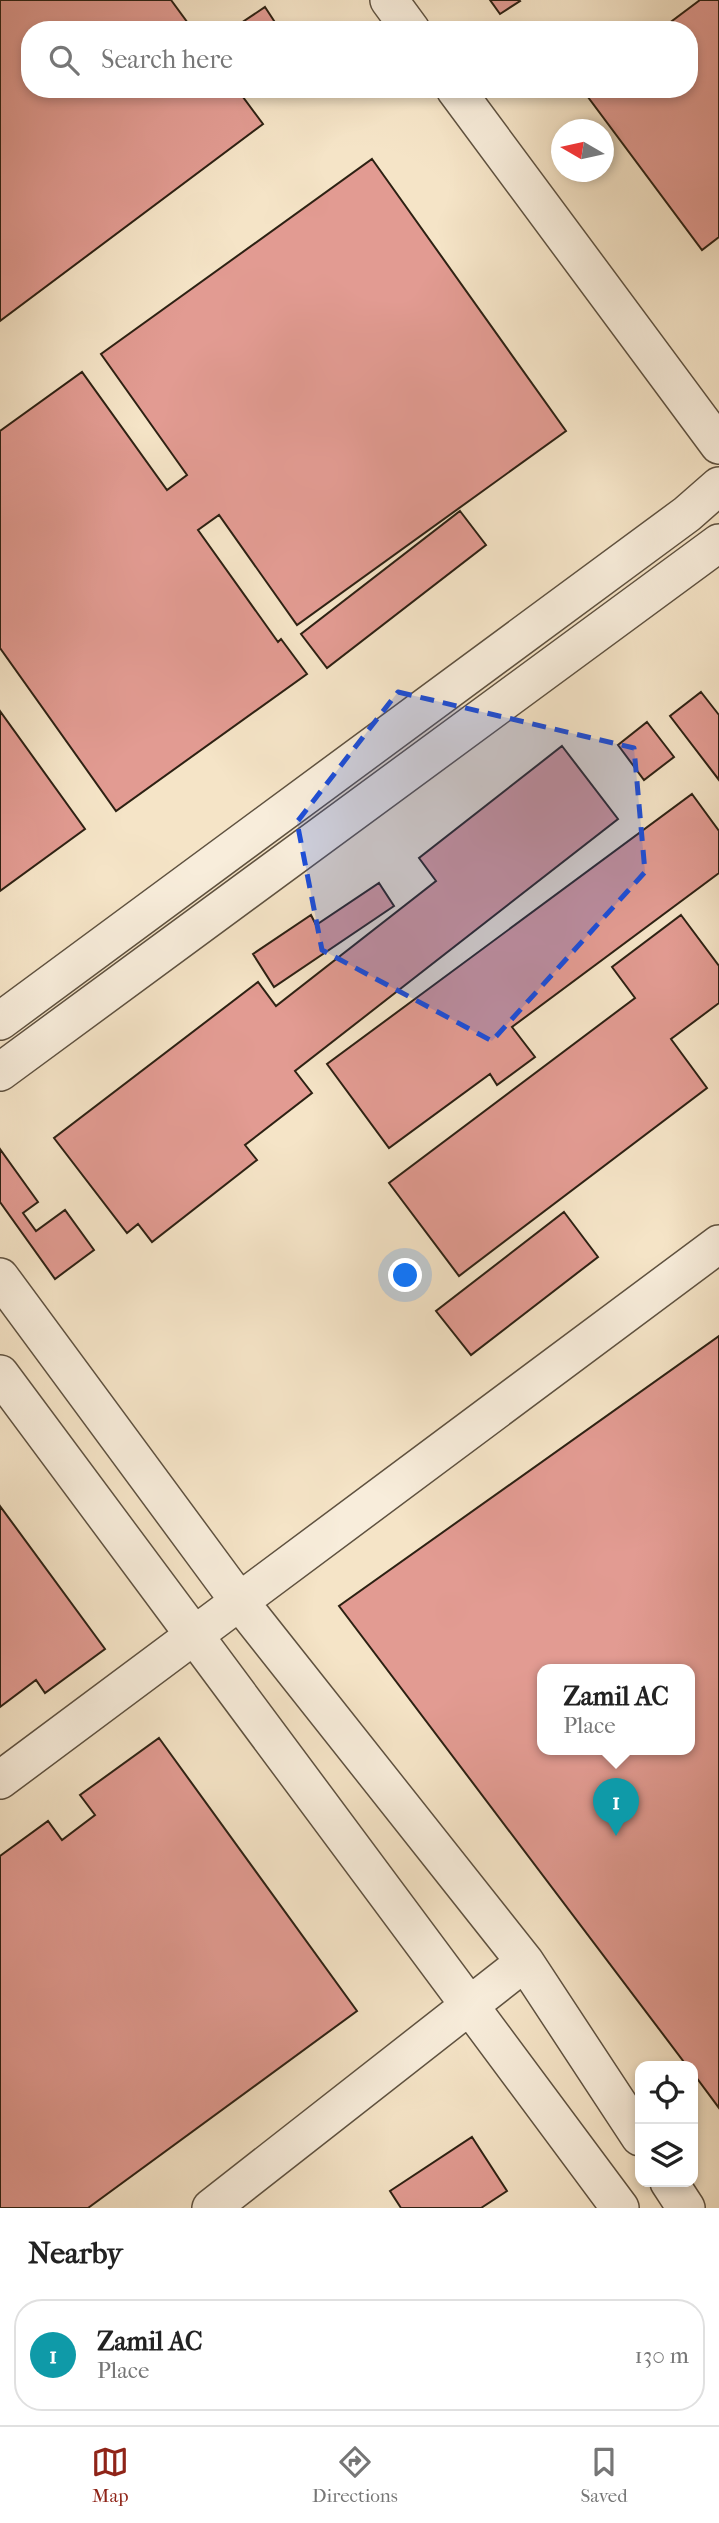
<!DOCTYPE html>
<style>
:root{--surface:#fff;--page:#f2f2f2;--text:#222;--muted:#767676;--line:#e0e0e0;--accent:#8f2418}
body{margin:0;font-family:"IM FELL French Canon",serif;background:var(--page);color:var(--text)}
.controls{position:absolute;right:21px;bottom:21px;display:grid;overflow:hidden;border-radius:14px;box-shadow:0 4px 10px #0003}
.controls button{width:63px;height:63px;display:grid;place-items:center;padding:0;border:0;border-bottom:2px solid var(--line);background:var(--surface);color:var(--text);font:35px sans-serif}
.compass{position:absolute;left:551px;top:119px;width:63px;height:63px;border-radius:50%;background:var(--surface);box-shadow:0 4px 10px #0003;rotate:279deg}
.you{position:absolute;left:406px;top:1276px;width:24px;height:24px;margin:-18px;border:5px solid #fff;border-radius:50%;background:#1a73e8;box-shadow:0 0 0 10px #1a73e833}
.badge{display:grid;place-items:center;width:46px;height:46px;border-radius:50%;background:var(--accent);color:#fff;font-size:23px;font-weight:700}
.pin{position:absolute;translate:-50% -58px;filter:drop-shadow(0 2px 4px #0008)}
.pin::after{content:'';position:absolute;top:37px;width:24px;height:21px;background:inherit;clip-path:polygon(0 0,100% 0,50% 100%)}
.popup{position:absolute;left:537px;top:1664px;width:158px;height:91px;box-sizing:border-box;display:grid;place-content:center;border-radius:14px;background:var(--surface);filter:drop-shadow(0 2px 5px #0005);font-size:23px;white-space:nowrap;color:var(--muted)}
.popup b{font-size:26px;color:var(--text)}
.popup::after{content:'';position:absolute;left:50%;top:100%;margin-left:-14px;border:14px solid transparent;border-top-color:var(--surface)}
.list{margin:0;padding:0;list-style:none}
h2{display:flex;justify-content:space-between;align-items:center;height:91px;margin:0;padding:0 28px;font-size:30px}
h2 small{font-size:23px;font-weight:400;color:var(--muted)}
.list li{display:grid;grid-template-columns:46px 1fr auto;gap:21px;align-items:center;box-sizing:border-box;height:112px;margin:0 14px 14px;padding:0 14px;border:2px solid var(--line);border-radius:28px}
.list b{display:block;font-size:26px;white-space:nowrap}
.list p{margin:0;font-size:23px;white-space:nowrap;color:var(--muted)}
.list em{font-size:23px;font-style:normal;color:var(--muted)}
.icon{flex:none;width:38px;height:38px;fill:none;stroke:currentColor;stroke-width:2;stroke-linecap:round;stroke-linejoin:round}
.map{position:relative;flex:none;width:719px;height:2208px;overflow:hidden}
.search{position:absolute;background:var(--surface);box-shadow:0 4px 10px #0003;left:21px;right:21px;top:21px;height:77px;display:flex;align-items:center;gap:18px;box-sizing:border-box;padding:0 24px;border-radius:28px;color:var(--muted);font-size:26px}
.sheet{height:217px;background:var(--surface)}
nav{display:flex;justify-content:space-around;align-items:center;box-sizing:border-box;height:98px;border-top:2px solid var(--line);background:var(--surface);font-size:19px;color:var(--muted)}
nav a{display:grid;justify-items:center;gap:4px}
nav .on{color:var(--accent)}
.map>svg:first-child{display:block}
.building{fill:#e29b92;stroke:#2d2113;stroke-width:2;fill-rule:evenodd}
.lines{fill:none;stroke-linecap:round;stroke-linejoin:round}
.minor-casing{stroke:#5f5240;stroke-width:40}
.minor{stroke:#f8eddb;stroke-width:37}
.marked{fill:#1d4ed8;fill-opacity:0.2;stroke:#1d4ed8;stroke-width:5;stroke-dasharray:14 9;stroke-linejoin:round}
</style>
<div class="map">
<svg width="719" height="2208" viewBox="0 0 719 2208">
<rect width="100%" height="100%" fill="#f5e4c7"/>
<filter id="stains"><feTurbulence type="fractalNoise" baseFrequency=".00286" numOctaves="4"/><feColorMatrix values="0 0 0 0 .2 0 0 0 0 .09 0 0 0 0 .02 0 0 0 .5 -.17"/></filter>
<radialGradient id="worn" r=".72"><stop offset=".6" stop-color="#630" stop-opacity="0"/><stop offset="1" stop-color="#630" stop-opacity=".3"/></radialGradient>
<!-- building -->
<path class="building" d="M 0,0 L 171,0 L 193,30 L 30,30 L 30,89 L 237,89 L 263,124 L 0,321 Z
M 490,0 L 519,0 L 520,1 L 500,14 Z
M 700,0 L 719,0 L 719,237 L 702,250 L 582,89 L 689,89 L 689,30 L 660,30 Z
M 265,7 L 280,30 L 237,30 L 235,27 Z
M 372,159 L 566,431 L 297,625 L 219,515 L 198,530 L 278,642 L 281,639 L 307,674 L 116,811 L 0,648 L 0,431 L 82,372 L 167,490 L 187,475 L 101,354 Z
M 460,511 L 486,545 L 327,668 L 301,634 Z
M 701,692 L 719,715 L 719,780 L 670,716 Z
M 0,711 L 85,829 L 0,891 Z
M 647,722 L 674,757 L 644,780 L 618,745 Z
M 562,746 L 618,819 L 295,1071 L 312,1093 L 245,1145 L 257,1160 L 152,1242 L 138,1224 L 127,1233 L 54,1138 L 258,982 L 276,1006 L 436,881 L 419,858 Z
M 692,794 L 719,831 L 719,873 L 512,1027 L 535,1057 L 497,1085 L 490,1074 L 389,1148 L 327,1064 Z
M 379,883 L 394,906 L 274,987 L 253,954 L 311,915 L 316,925 Z
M 681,915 L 719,966 L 719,1003 L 671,1039 L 707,1088 L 459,1276 L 389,1183 L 635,998 L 612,967 Z
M 0,1149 L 38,1202 L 23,1213 L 36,1231 L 65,1210 L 94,1250 L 55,1279 L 0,1202 Z
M 564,1212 L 598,1257 L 471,1355 L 436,1311 Z
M 719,1336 L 719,2108 L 693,2073 L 693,2066 L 687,2066 L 339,1606 ZM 542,1670 L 690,1670 L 690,1750 L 542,1750 Z
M 0,1506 L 105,1649 L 45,1693 L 36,1680 L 0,1707 Z
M 159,1738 L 357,2011 L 88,2208 L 0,2208 L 0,1856 L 48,1821 L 62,1840 L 95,1815 L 80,1795 Z
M 472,2137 L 507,2191 L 481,2208 L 401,2208 L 390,2191 Z"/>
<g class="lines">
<!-- minor casing -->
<g class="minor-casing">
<path id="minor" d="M 389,0 L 411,30
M 455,89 L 719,445
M 0,1021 L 687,514 L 719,486
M 0,1072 L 719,543
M 0,1277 L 239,1601 L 525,1962 L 640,2137
M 0,1374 L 620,2208
M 0,1780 L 719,1244
M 669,2182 L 686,2208
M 211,2208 L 525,1962"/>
</g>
<!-- minor -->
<use href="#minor" class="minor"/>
</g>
<!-- marked area -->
<path class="marked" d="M 398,692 L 634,748 L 645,872 L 492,1041 L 322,950 L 297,822 Z"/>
<rect width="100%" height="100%" filter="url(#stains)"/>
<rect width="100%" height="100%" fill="url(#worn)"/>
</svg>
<div class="controls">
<button><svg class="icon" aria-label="locate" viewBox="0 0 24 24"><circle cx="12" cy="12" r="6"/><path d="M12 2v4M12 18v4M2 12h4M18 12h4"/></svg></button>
<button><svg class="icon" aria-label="layers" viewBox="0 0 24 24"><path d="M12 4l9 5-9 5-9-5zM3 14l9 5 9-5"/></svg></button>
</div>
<svg class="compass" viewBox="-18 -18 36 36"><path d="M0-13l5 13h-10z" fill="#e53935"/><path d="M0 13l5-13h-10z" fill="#767676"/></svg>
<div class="you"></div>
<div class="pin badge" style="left:616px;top:1836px;background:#0f9aa8">1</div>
<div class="popup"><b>Zamil AC</b>Place</div>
<div class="search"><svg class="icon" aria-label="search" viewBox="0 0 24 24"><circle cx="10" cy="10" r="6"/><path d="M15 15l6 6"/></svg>Search here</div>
</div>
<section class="sheet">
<h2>Nearby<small></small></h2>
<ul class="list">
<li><span class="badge" style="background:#0f9aa8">1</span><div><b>Zamil AC</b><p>Place</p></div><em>130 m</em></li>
</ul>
</section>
<nav>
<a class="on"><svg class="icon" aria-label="map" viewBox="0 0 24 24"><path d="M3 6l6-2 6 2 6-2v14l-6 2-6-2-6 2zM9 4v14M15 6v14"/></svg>Map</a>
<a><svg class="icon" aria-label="directions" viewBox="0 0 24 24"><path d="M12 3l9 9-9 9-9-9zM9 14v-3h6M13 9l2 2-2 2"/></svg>Directions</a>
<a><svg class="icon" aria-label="saved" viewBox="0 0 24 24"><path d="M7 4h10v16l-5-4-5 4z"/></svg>Saved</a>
</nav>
